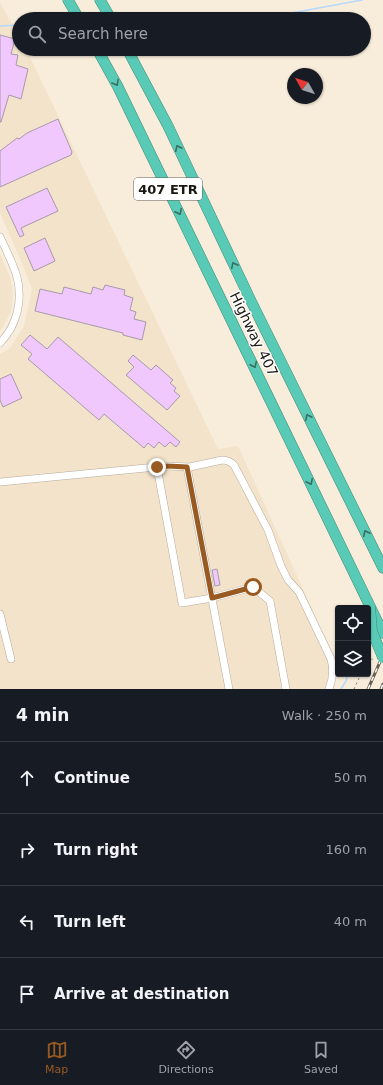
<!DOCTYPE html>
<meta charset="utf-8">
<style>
:root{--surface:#171b24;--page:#20242c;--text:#f1f3f6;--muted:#9ea1a6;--line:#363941;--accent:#995a21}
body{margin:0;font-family:"DejaVu Sans",sans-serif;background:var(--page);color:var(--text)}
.controls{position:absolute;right:12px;bottom:12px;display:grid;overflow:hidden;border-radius:4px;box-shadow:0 1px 3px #0004}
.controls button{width:36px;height:36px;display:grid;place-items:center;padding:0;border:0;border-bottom:1px solid var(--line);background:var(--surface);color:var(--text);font:20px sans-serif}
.compass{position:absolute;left:287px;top:68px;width:36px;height:36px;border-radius:50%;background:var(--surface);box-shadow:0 1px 3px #0004;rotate:309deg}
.stop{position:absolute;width:12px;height:12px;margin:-9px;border:3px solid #995a21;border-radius:50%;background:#fff}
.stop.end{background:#995a21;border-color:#fff;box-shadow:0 1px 4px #0008}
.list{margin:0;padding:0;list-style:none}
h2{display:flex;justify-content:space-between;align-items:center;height:52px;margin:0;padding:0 16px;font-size:17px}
h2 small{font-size:13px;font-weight:400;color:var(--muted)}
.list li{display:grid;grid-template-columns:26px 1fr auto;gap:12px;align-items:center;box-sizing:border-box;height:72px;padding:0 16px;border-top:1px solid var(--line)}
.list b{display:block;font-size:15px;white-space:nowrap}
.list em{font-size:13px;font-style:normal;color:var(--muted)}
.icon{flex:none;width:22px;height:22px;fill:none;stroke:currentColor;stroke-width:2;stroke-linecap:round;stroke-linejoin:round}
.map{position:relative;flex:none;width:383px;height:689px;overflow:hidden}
.search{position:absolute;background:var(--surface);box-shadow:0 1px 3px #0004;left:12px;right:12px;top:12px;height:44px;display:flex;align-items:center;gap:10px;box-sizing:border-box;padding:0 14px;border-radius:22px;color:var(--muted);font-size:15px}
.sheet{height:340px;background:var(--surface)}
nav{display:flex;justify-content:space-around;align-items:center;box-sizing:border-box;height:56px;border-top:1px solid var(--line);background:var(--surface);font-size:11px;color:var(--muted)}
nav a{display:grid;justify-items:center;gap:2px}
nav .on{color:var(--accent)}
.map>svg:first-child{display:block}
.built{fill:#f3e3cb}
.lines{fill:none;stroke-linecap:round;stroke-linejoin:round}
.stream{stroke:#b5dafe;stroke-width:1.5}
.building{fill:#f0c8fe;stroke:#a69aaa}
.minor-casing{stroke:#b5aa9a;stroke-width:8}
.highway-casing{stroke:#428b7b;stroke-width:11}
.path{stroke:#867f73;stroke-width:1;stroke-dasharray:2 3;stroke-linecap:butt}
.minor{stroke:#fff;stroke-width:7}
.highway{stroke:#58cab5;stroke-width:10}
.rail-casing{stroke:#655e54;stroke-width:3}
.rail{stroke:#fff;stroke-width:1.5;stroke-dasharray:4.5;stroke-linecap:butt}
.highway-bridge-casing{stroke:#428b7b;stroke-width:11;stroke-linecap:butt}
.highway-bridge{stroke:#58cab5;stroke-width:10}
.oneway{stroke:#397062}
.route{stroke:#995a21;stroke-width:5}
.labels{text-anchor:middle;stroke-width:3;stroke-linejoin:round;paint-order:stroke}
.shield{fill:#fff;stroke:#5f5c58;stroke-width:1}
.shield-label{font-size:13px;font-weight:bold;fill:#1a1610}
.street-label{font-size:14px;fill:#1a1610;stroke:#fff}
</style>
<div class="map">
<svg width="383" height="689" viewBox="0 0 383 689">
<rect width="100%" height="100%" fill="#f8ecdb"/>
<!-- built -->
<path class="built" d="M 0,3 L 19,35 L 19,49 L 26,49 L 218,449 L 238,446 L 338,666 L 338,674 L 332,689 L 0,689 L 0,354 L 10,348 L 24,326 L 32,289 L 24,268 L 0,213 Z
M 0,254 L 10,277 L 13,294 L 11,312 L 0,332 Z"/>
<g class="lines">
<!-- stream -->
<path class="stream" d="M 259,19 L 362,0
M 0,26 L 19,25
M 341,689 L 346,681 L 348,674"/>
</g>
<!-- building -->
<path class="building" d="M 0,35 L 15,39 L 11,54 L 18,55 L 16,65 L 28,69 L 21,99 L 9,95 L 1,122 L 0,122 Z
M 58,119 L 72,152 L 71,155 L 0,187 L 0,151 L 17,138 L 19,139 L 27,133 Z
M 47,188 L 58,211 L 21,228 L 24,235 L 20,237 L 6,207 Z
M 45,238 L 55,261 L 34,271 L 24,248 Z
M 105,285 L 125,290 L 124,295 L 133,298 L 130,310 L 136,312 L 134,319 L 146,322 L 142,340 L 123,335 L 123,333 L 35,311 L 40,289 L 62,294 L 64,287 L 91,294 L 93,287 L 103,290 Z
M 30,335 L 47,349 L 58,337 L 180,442 L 176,447 L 170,442 L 165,447 L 159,442 L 154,448 L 148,443 L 144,448 L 104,414 L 99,420 L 28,359 L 32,354 L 21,345 Z
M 133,355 L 151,370 L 156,365 L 173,380 L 170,383 L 176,388 L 174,391 L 180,396 L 167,410 L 126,375 L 134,367 L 128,361 Z
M 11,374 L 22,398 L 3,407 L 0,400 L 0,379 Z
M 217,569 L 220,585 L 215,586 L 212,570 Z"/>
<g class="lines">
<!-- minor casing -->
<g class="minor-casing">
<path id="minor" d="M 0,237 C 6,250 13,263 17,277 C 23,300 17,326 0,343
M 157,467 L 182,603 L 212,598 L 253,587 L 270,601 L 286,689
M 187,467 L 229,689
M 0,482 L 167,466 L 190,467 L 222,460 C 227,460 230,461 234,465 L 268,530 L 281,566 L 288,580 L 299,592 L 331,659 C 334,670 333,679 329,689
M 0,614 L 11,659"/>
</g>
<!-- highway casing -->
<g class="highway-casing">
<path id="highway" d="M 68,0 L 79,19
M 100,0 L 111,19
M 97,49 L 118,87 L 383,633
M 127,49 L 168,126 L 251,301 L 383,568"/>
</g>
<!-- path -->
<path class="path" d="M 368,664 L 374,657
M 354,689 L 361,674"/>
<!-- minor -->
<use href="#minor" class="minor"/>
<!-- highway -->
<use href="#highway" class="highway"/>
<!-- rail casing -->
<g class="rail-casing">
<path id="rail" d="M 368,689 L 383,655
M 381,689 L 383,684"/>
</g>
<!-- rail -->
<use href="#rail" class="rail"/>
<!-- highway-bridge casing -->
<g class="highway-bridge-casing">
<path id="highway-bridge" d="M 370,607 L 372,631 L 383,658"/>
</g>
<!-- highway-bridge -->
<use href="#highway-bridge" class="highway-bridge"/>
</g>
<!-- one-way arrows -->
<defs><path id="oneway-chevron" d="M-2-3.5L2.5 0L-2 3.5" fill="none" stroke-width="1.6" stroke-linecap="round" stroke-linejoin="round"/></defs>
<g class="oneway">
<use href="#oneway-chevron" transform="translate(116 83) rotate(61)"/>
<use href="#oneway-chevron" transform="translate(178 148) rotate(-116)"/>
<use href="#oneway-chevron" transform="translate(179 212) rotate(64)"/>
<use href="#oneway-chevron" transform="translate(234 265) rotate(-116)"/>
<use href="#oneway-chevron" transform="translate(254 365) rotate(64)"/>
<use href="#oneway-chevron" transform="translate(308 417) rotate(-116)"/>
<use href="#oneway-chevron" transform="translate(310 482) rotate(64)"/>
<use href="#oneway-chevron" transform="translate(366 533) rotate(-116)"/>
</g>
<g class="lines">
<!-- route -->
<path class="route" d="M 157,467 L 167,466 L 187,467 L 212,598 L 253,587"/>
</g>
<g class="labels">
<!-- shield labels -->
<rect class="shield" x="134" y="178" width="68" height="22" rx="3"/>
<g class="shield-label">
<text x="168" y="194">407 ETR</text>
</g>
<!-- street labels -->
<g class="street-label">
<text transform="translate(254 334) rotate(64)" y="5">Highway 407</text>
</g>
</g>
</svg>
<div class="controls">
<button><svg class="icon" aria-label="locate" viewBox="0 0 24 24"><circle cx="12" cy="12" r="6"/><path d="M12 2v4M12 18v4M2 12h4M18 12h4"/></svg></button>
<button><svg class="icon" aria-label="layers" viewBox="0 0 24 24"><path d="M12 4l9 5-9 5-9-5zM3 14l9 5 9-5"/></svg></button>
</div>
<svg class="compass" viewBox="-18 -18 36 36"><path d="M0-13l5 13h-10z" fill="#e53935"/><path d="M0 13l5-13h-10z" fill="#9ea1a6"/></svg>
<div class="stop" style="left:253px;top:587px"></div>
<div class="stop end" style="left:157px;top:467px"></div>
<div class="search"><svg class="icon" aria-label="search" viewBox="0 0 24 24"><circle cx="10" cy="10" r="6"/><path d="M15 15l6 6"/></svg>Search here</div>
</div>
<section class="sheet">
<h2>4 min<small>Walk · 250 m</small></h2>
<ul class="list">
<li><svg class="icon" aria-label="ahead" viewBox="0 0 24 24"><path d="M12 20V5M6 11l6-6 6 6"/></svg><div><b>Continue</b></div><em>50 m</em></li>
<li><svg class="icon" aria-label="right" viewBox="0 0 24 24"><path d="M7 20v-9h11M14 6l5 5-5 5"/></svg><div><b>Turn right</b></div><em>160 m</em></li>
<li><svg class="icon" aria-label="left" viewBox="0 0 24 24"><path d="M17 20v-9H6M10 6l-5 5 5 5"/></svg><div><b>Turn left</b></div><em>40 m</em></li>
<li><svg class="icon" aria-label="arrive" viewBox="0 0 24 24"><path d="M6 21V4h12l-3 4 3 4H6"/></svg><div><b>Arrive at destination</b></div></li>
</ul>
</section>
<nav>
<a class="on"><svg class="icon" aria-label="map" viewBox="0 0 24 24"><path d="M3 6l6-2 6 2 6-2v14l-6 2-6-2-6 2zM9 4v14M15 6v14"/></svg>Map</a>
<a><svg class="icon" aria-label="directions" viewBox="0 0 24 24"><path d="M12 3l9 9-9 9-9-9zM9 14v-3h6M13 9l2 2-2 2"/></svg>Directions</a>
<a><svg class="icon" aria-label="saved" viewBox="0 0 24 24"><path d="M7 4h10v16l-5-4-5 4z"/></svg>Saved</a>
</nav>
